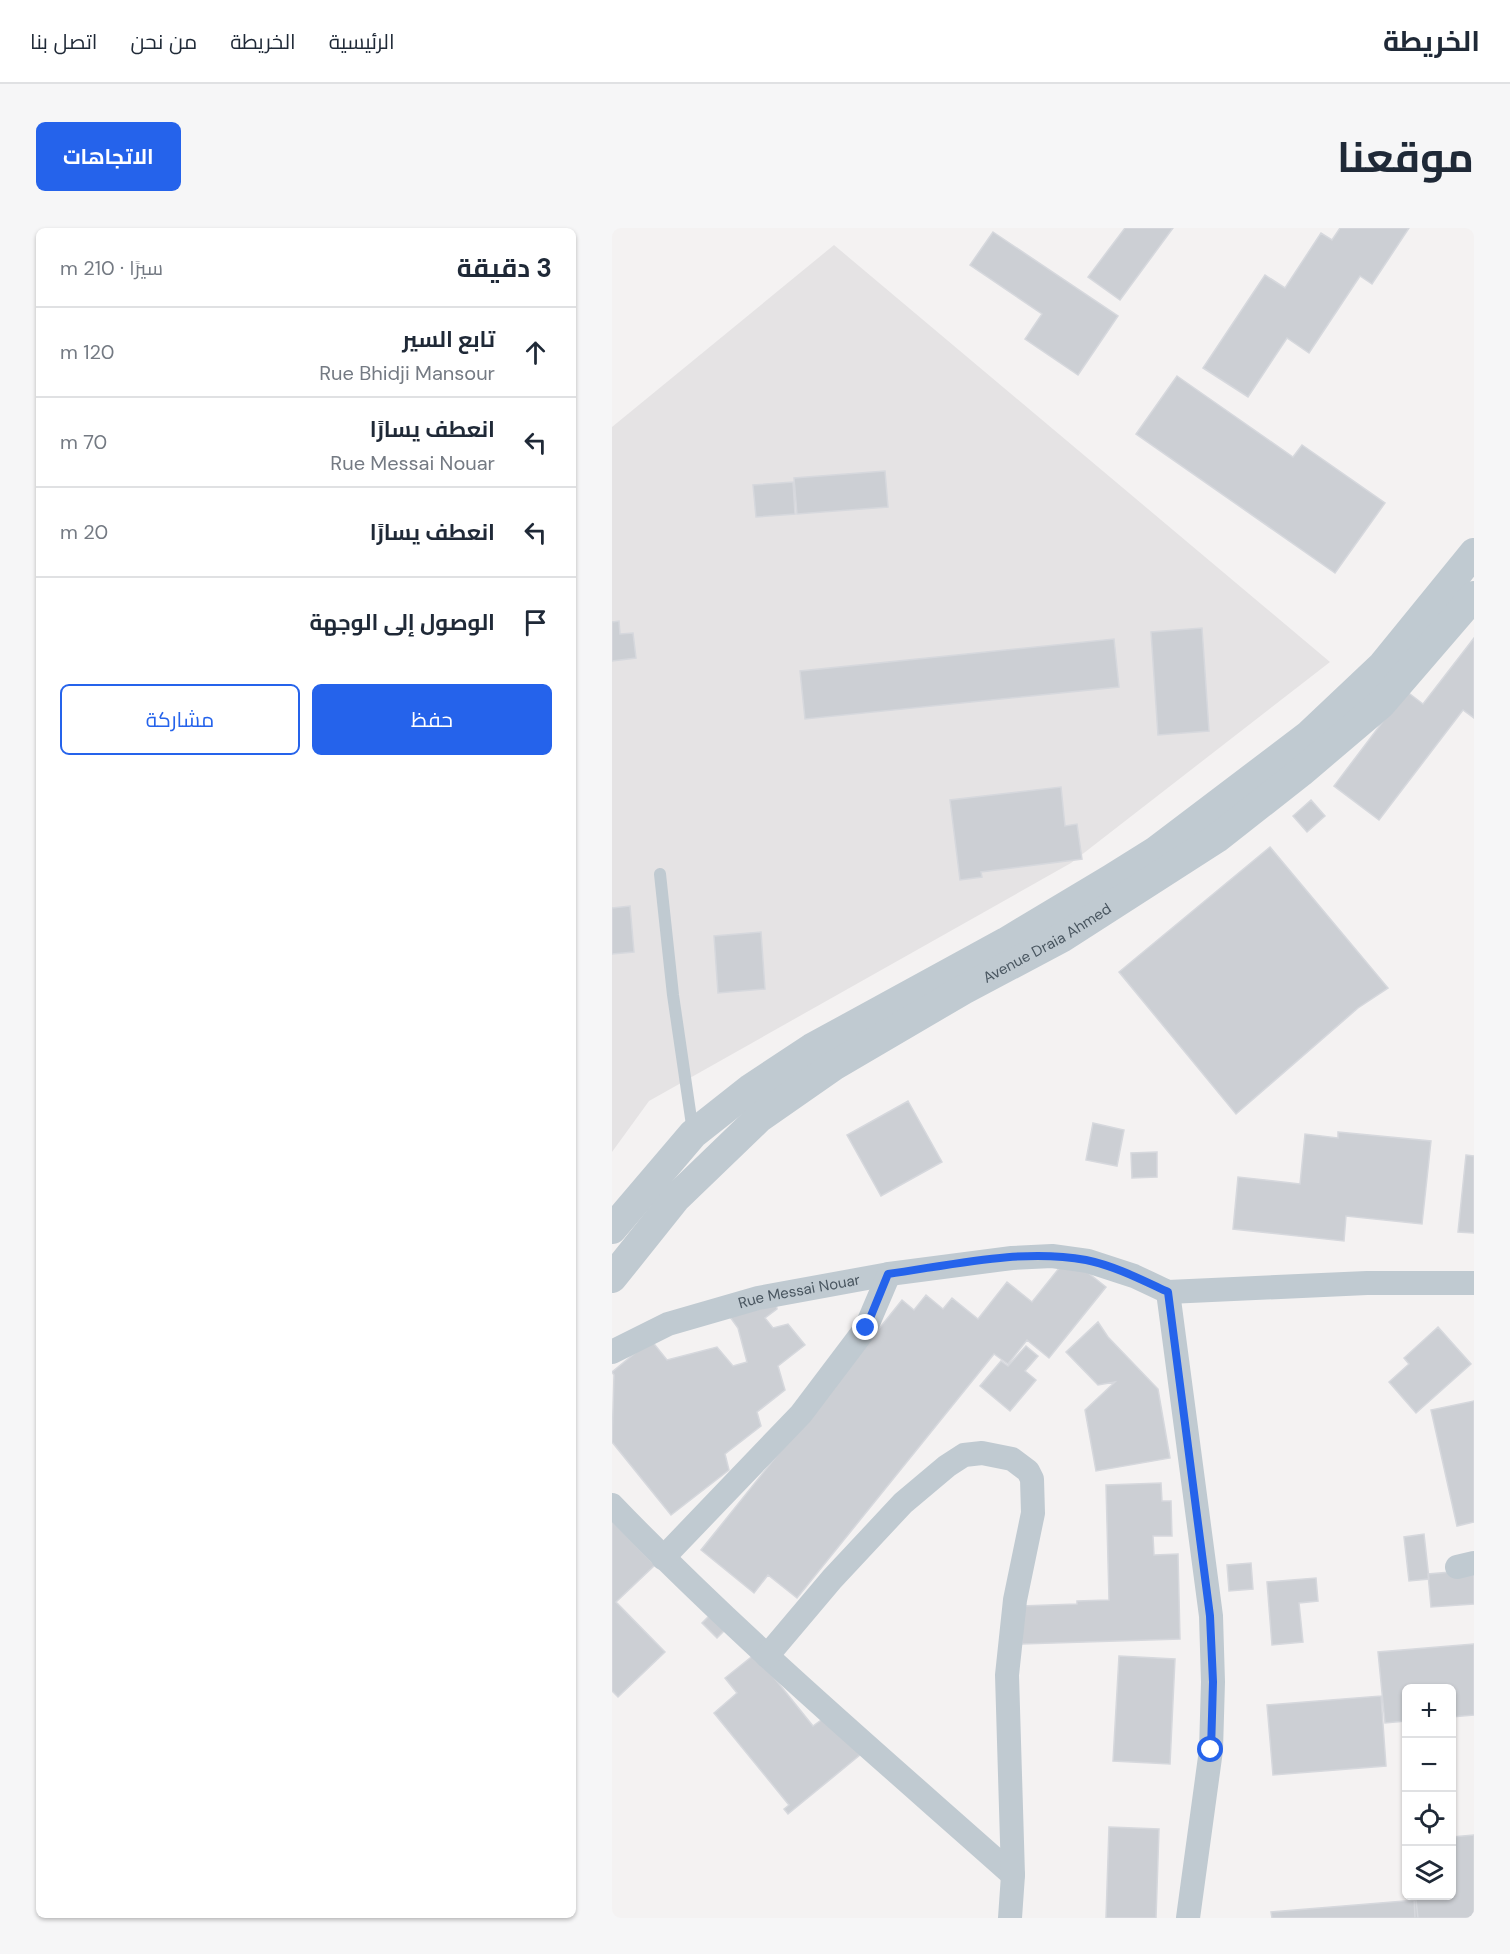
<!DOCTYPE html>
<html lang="ar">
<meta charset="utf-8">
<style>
:root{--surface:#fff;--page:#f6f6f7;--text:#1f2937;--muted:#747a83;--line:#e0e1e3;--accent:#2563eb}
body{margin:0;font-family:"DM Sans",Cairo,sans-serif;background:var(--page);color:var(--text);direction:rtl}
.controls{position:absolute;right:18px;bottom:18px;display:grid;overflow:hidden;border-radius:9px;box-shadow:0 2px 4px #0004}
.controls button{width:54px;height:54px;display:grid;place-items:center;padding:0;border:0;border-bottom:2px solid var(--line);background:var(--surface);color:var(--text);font:30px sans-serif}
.stop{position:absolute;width:18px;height:18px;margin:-14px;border:4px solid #2563eb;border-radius:50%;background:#fff}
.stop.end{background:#2563eb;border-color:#fff;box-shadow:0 2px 6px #0008}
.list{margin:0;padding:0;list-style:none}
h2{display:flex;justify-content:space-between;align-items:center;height:78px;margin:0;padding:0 24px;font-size:26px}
h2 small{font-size:20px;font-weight:400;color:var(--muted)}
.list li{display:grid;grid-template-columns:39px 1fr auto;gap:18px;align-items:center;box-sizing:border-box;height:90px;padding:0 24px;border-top:2px solid var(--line)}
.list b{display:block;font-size:22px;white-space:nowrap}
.list p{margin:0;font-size:20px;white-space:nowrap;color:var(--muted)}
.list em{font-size:20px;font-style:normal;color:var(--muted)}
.actions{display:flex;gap:12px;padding:18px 24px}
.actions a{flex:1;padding:14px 0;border:2px solid var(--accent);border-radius:9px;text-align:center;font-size:21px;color:var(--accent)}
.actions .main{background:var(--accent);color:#fff}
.icon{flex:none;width:33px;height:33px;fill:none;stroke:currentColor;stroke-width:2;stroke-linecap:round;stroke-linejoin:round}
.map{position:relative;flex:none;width:862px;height:1690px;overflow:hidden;direction:ltr;border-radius:9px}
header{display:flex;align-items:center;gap:36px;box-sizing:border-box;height:84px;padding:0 30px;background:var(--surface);border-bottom:2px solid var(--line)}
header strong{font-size:28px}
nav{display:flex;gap:33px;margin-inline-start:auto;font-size:21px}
.intro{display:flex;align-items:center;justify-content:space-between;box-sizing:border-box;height:144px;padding:0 36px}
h1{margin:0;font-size:42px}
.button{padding:15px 27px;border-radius:9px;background:var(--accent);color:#fff;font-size:21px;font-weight:700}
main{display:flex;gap:36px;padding:0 36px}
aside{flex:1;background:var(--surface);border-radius:9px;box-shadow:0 2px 4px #0004}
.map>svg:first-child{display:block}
.education{fill:#e5e3e4}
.building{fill:#cccfd4;stroke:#d6d8dd;stroke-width:1.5}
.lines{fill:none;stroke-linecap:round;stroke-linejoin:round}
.service{stroke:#c0cad1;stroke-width:12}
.minor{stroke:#c0cad1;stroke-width:24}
.tertiary{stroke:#c0cad1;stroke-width:30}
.route{stroke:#2563eb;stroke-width:8}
.labels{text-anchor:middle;stroke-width:5;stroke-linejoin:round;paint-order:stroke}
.street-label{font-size:15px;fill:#495660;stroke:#fff}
</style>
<header>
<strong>الخريطة</strong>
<nav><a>الرئيسية</a><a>الخريطة</a><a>من نحن</a><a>اتصل بنا</a></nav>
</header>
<div class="intro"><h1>موقعنا</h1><a class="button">الاتجاهات</a></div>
<main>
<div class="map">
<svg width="862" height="1690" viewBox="0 0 862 1690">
<rect width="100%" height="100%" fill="#f4f2f2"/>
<!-- education -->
<path class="education" d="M 222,17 L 718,434 L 459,635 L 37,873 L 0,924 L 0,199 Z"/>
<!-- building -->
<path class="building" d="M 513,0 L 561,0 L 508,72 L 476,49 Z
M 728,0 L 797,0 L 760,56 L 748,48 L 697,125 L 675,110 L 636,169 L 591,140 L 653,47 L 673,60 L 709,5 L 720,12 Z
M 381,4 L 506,88 L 466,147 L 413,111 L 430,86 L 358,37 Z
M 565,148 L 681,229 L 690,217 L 773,275 L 723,345 L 524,206 Z
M 273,243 L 276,279 L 185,286 L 182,250 Z
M 181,254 L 183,286 L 144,289 L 141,257 Z
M 7,393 L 8,406 L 21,405 L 24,430 L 0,433 L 0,394 Z
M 590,400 L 597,503 L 546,507 L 539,404 Z
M 862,410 L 862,490 L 851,482 L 767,592 L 722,558 L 794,463 L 811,476 Z
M 502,411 L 507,459 L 193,491 L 188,443 Z
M 449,559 L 453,598 L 465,596 L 470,631 L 369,644 L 370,649 L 348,652 L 338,572 Z
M 699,572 L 713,588 L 695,604 L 681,588 Z
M 658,619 L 776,760 L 746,780 L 624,886 L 507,744 Z
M 18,678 L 22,724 L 0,726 L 0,680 Z
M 149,704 L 153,761 L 106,765 L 102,708 Z
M 296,873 L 330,934 L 269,968 L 235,907 Z
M 481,895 L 512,902 L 505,938 L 474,932 Z
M 726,904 L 819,913 L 810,996 L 734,988 L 732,1013 L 621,1001 L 626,949 L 688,956 L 693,906 L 726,910 Z
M 545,924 L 545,949 L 520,950 L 519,925 Z
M 854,927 L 862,928 L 862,1005 L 846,1004 Z
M 456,1029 L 494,1059 L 437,1130 L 415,1112 L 396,1136 L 382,1126 L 185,1370 L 156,1347 L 142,1365 L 89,1322 L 290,1072 L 302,1082 L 314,1067 L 331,1081 L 340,1070 L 366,1091 L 395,1054 L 420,1074 Z
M 164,1076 L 165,1081 L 153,1090 L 161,1100 L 176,1096 L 193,1117 L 166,1138 L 173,1162 L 145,1184 L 149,1198 L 113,1226 L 117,1242 L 59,1287 L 0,1214 L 2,1147 L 0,1144 L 39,1112 L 55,1132 L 105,1119 L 121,1138 L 135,1134 L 126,1100 L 118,1089 Z
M 486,1094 L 496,1109 L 546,1161 L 558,1230 L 484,1243 L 473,1182 L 503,1154 L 486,1157 L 454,1124 Z
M 826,1099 L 859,1136 L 804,1185 L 777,1154 L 797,1136 L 792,1130 Z
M 414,1118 L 426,1128 L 413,1143 L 424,1152 L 398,1183 L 368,1158 L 389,1133 L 396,1138 Z
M 862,1173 L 862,1294 L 845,1298 L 819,1182 Z
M 549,1255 L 550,1273 L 559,1273 L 560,1308 L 541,1308 L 542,1327 L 566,1326 L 568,1411 L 410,1416 L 409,1378 L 465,1376 L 465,1373 L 497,1372 L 494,1257 Z
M 0,1293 L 43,1337 L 4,1374 L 53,1424 L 6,1469 L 0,1463 Z
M 812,1306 L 817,1351 L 797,1353 L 792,1309 Z
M 639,1335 L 641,1361 L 617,1363 L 615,1337 Z
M 862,1342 L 862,1376 L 819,1379 L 816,1346 Z
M 704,1350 L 706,1373 L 687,1375 L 691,1414 L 660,1417 L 655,1354 Z
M 105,1380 L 120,1395 L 105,1410 L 90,1395 Z
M 862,1416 L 862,1487 L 840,1489 L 840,1460 L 794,1460 L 794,1493 L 773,1495 L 766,1424 Z
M 143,1426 L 201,1498 L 216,1487 L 248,1527 L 176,1586 L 172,1581 L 177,1577 L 102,1485 L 125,1465 L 113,1450 Z
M 507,1428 L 563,1431 L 558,1536 L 501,1533 Z
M 769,1468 L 774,1538 L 661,1547 L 655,1477 Z
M 497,1599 L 547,1601 L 544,1690 L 494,1690 Z
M 862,1607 L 862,1690 L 803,1690 L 802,1668 L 840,1668 L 840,1609 Z
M 804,1672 L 806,1690 L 660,1690 L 659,1684 Z"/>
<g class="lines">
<!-- service -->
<path class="service" d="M 48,646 L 61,767 L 81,904"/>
<!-- minor -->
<g class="minor">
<path d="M 556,1064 L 599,1388 L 601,1454 L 599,1522 L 576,1690"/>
<path id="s1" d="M 0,1124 L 56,1096 L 146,1070 L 277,1046 L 400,1030 L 440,1028 L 476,1033 L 522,1048 L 556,1064 L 755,1055 L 862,1055"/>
<path d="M 0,1277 C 126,1408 265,1526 401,1647"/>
<path d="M 51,1330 L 189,1186 L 254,1100 L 277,1046"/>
<path d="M 845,1339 L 862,1335"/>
<path d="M 155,1428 L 220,1351 L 291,1275 L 335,1238 L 352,1227 L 370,1225 L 400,1231 L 416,1243 L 420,1251 L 421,1285 L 403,1372 L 395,1447 L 401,1647 L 398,1690"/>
</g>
<!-- tertiary -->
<g class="tertiary">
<path d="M 0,1001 L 81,906 L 138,861 L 200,820 L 394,714 L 499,651 L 544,623 L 697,507 L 770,438 L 862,325"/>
<path id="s2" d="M 0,1050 L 64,970 L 147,890 L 223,837 L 351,762 L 451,709 L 605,610 L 689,544 L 769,476 L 862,368"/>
</g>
</g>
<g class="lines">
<!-- route -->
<path class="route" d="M 254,1100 L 276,1046 C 340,1037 410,1020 474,1032 C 503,1038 530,1052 556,1064 L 598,1388 L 601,1454 L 599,1522"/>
</g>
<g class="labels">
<!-- street labels -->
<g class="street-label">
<text dy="5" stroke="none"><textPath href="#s2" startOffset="555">Avenue Draia Ahmed</textPath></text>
<text dy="5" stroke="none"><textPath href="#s1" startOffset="198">Rue Messai Nouar</textPath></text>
</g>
</g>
</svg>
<div class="controls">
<button>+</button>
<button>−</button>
<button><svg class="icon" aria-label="locate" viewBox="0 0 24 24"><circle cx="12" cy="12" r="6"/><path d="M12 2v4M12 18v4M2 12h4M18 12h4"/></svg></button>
<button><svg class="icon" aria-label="layers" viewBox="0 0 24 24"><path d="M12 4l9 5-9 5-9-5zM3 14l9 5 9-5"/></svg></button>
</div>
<div class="stop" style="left:599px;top:1522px"></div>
<div class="stop end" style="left:254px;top:1100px"></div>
</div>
<aside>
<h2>3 دقيقة<small>سيرًا · 210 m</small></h2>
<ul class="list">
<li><svg class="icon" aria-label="ahead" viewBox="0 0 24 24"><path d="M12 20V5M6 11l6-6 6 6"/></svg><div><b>تابع السير</b><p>Rue Bhidji Mansour</p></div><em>120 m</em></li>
<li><svg class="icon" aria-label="left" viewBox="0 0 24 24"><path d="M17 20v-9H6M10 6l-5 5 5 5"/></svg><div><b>انعطف يسارًا</b><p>Rue Messai Nouar</p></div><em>70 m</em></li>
<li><svg class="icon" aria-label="left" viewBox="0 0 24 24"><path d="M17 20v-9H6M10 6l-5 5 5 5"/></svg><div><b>انعطف يسارًا</b></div><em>20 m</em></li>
<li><svg class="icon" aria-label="arrive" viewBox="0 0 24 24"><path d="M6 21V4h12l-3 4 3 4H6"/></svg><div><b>الوصول إلى الوجهة</b></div></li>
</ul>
<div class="actions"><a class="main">حفظ</a><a>مشاركة</a></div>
</aside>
</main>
